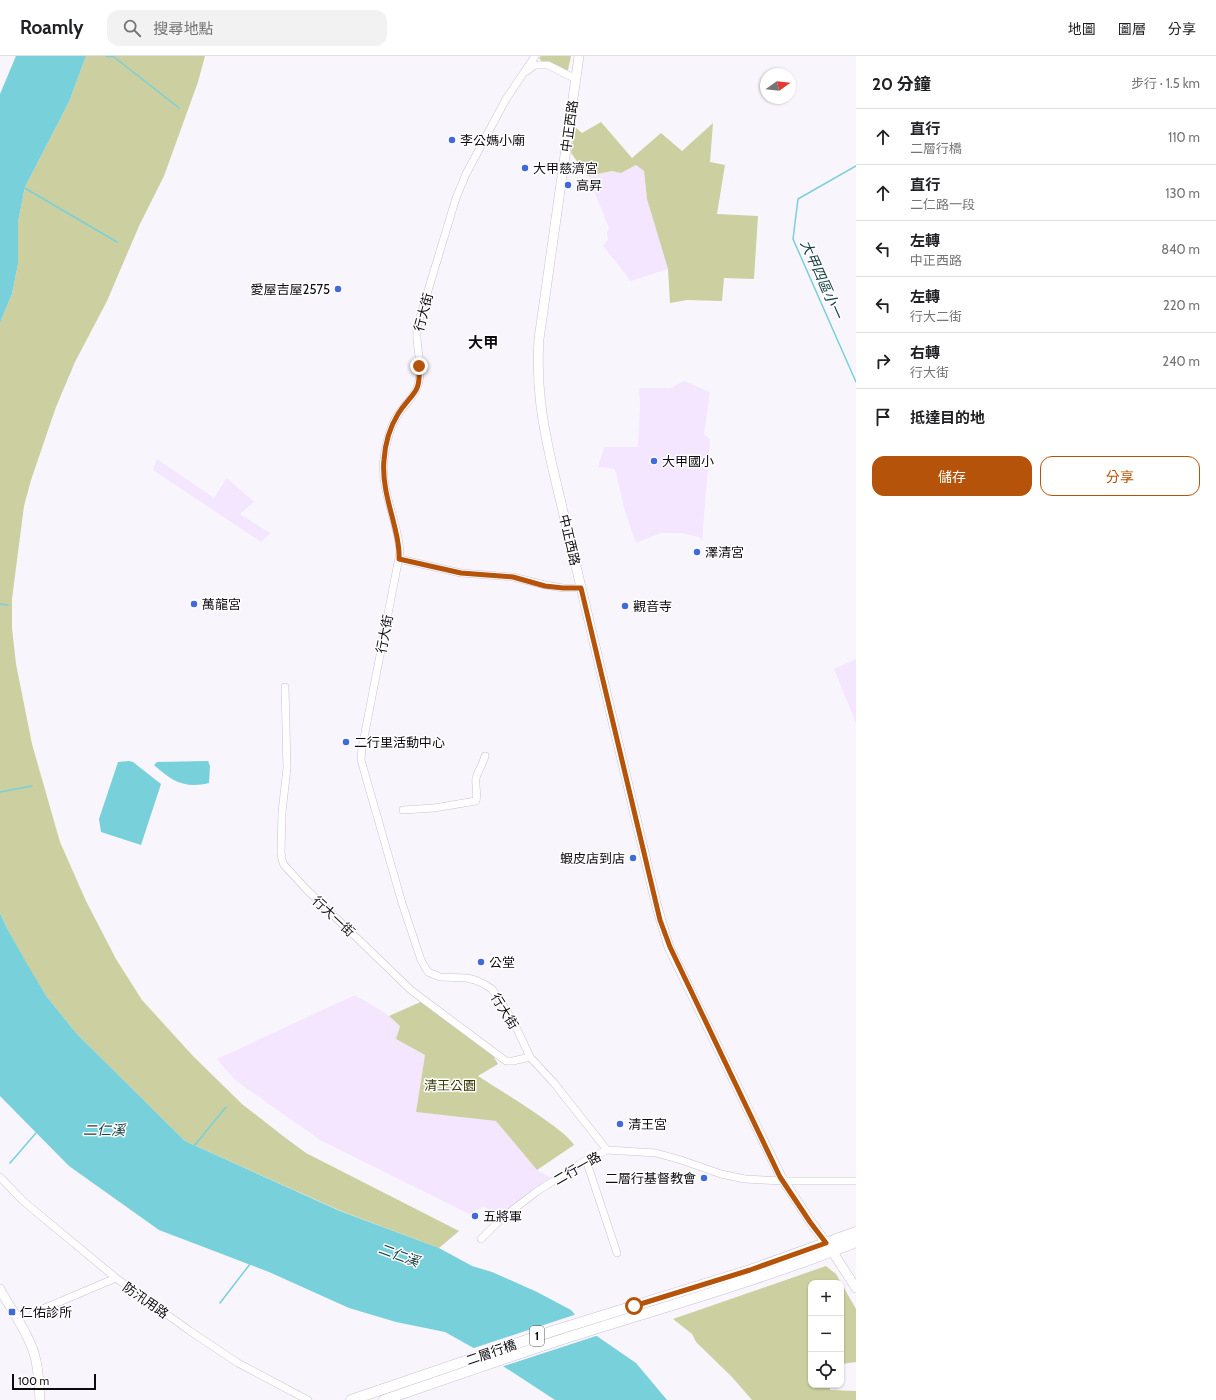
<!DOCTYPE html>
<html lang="zh-TW">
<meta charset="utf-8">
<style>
:root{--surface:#fff;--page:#f2f2f2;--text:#202124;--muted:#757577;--line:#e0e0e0;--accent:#b45309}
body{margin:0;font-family:Cabin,"Noto Sans TC",sans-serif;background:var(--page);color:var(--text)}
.controls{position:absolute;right:12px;bottom:12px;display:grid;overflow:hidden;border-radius:8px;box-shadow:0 1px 3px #0004}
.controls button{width:36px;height:36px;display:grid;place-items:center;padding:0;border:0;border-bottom:1px solid var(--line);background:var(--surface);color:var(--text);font:20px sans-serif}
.compass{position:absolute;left:760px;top:12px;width:36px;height:36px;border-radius:50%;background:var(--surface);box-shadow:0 1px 3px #0004;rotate:75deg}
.scale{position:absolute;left:12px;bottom:10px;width:84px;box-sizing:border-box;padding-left:4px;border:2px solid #0d0a10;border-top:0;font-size:11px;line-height:14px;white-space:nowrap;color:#0d0a10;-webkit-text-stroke:3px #fff;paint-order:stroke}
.stop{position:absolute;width:12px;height:12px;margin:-9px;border:3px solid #b45309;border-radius:50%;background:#fff}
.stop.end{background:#b45309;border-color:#fff;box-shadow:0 1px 4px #0008}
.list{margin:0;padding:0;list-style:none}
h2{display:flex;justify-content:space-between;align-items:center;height:52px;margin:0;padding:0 16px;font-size:17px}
h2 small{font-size:13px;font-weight:400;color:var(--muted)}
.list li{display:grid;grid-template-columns:26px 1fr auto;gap:12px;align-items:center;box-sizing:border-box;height:56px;padding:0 16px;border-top:1px solid var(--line)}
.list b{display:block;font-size:15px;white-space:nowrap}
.list p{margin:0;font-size:13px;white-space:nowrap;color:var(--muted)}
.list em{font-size:13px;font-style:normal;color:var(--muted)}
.actions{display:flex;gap:8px;padding:12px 16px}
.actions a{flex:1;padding:9px 0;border:1px solid var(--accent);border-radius:12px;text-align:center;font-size:14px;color:var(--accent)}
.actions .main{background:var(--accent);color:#fff}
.icon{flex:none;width:22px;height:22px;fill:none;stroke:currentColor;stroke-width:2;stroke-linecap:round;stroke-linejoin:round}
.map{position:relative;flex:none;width:856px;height:1344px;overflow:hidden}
header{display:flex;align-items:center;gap:24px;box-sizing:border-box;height:56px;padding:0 20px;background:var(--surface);border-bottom:1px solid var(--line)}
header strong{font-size:19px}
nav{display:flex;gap:22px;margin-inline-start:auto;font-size:14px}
.search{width:280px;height:36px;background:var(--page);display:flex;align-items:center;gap:10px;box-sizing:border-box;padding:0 14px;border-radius:12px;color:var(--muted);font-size:15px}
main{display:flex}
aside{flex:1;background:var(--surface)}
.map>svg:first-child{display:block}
.built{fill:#f4e6ff}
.green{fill:#ccd0a1}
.water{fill:#77d0da}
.pier{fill:#f9f5fc}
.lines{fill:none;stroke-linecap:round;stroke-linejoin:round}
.stream{stroke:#77d0da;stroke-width:1.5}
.street-casing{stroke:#ccc1d3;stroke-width:8}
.secondary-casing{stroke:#ccc1d3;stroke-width:10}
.primary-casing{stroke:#ccc1d3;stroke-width:11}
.street{stroke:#fff;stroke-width:7}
.secondary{stroke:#fff;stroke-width:9}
.primary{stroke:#fff;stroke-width:10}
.route{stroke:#b45309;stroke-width:5}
.poi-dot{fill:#4069db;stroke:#fff;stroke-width:1.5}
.labels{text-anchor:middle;stroke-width:3;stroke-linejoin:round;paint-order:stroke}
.shield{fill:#fff;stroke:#565458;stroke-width:1}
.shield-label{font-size:12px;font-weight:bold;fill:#0d0a10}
.street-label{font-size:13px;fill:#0d0a10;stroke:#fff}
.poi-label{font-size:13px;fill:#0d0a10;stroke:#fff;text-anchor:start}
.park-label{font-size:13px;fill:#383a05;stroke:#fff}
.water-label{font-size:14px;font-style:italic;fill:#164045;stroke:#fff}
.quarter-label{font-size:15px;font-weight:bold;fill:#0d0a10;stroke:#fff}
</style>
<header>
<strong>Roamly</strong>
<div class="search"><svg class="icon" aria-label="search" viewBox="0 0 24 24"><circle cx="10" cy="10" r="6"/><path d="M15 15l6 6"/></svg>搜尋地點</div>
<nav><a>地圖</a><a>圖層</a><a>分享</a></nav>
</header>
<main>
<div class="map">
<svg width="856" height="1344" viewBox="0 0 856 1344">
<rect width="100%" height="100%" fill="#f9f5fc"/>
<!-- built -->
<path class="built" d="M 636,109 L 644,115 L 647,143 L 668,213 L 631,225 L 603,190 L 608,184 L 607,176 L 609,172 L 588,120 L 612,115 L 621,117 Z
M 684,325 L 710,336 L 704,378 L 710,384 L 702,485 L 699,481 L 680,477 L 661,477 L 636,487 L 625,456 L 615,413 L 598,411 L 604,391 L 638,391 L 640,350 L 639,332 L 671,332 Z
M 157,403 L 214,442 L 227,422 L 254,446 L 240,458 L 270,477 L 261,486 L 153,414 Z
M 856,603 L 856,667 L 834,613 Z
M 355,939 L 385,957 L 400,969 L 396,983 L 425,999 L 416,1056 L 496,1065 L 537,1114 L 555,1124 L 501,1163 L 484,1150 L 469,1158 L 320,1084 L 235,1024 L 217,1003 Z"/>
<!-- green -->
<path class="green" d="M 86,0 L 205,0 L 198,26 L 164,120 L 139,170 L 107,245 L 75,306 L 56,351 L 31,424 L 24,450 L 12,543 L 12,572 L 16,608 L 32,688 L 60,786 L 86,845 L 116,903 L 142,944 L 193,1000 L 242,1048 L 283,1080 L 306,1097 L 459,1175 L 439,1192 L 341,1155 L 185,1085 L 77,978 L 47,941 L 27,909 L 7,872 L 0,857 L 0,267 L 12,238 L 18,208 L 18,166 L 25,131 L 69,46 Z
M 541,0 L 571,0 L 568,14 L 565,15 L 542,6 L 539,2 Z
M 601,66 L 632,102 L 661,77 L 682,95 L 713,67 L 710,106 L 725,109 L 717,158 L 758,160 L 754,223 L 724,222 L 722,245 L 687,244 L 670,247 L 668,213 L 647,143 L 644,115 L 636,109 L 621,117 L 612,115 L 588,120 L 571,97 L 575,71 L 582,77 Z
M 425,944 L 488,992 L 498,1008 L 478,1020 C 503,1036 528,1051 551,1068 C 559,1074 569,1081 574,1089 L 537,1114 L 496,1065 L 416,1056 L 425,999 L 396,983 L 400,970 L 389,960 Z
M 826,1210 L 836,1218 L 856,1253 L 856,1306 L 841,1308 L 841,1227 L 811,1227 L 811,1329 L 830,1329 L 830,1334 L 856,1335 L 856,1344 L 752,1344 L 732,1321 L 696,1286 L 692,1278 L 673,1263 Z"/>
<!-- water -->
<path class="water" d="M 16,0 L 86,0 L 69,46 L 25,131 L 18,166 L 18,208 L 12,238 L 0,267 L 0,38 Z
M 129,705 L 133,706 L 161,728 L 141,789 L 101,776 L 99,763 L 118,706 Z
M 208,705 L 210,710 L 209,727 C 184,733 172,725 154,709 L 157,706 Z
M 0,857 L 7,872 L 27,908 L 47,941 L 77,978 L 185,1085 L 340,1155 L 439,1192 L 472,1210 L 492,1216 L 537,1236 L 571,1254 L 588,1274 L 636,1307 L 667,1344 L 555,1344 L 486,1299 L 445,1276 L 396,1266 L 349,1252 L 269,1216 L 159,1174 L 69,1110 L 0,1040 Z"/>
<!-- pier -->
<path class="pier" d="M 577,1258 L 589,1272 L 599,1279 L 501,1311 L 471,1293 Z"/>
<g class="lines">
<!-- stream -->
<path class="stream" d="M 106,0 L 114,1 L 179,52
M 856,110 L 798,143 L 793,183 L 856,326
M 23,131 L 117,186
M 0,548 L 8,549
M 0,736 L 32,730
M 194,1090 L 226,1051
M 10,1107 L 36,1077
M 220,1247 L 250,1208"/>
<!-- street casing -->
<g class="street-casing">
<path id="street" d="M 535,0 L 506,43 L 466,118 L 456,142 L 417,271 C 415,290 424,311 418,329 C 415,340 405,348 399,357 C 390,370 386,387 384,403 C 380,435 398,465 400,496 L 362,692 L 361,704 L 402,847 L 421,904 L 428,916 L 440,921 L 467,922 L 475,924 L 482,927 L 492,933 L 503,949 L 515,969 L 530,1001 L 554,1027 L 607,1094
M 527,15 L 535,9 L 548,9 L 576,23
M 399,503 L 461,517 L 513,521 L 545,529 L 563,532 L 581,532
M 285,631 L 287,712 L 282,756 L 281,796 L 282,804 L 284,809 L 307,834 L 412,935 L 506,1005 L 513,1005 L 530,1001
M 403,754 L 434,752 L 476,745 C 478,738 475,730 476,722 C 478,715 483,708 485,700
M 586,1104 L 617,1197
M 0,1121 L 23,1145 L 116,1222 L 190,1275 L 238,1307 L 308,1344
M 481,1183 L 501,1163 L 536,1136 L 586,1104 L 607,1094 L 656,1097 L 681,1104 L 721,1118 L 745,1123 L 783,1125 L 856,1125
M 33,1257 L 116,1222"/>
</g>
<!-- secondary casing -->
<g class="secondary-casing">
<path id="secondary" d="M 579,0 L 539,283 C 536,329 542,365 552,409 L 657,851 L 669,891 L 781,1121 L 810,1165 L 832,1195 L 856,1232
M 0,1233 C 11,1254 27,1274 34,1297 C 39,1313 39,1328 40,1344"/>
</g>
<!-- primary casing -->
<g class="primary-casing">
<path id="primary" d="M 351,1344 L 553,1275 L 750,1214 L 856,1176
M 384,1344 C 442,1324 499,1304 557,1285 C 657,1253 758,1225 856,1186"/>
</g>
<!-- street -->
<use href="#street" class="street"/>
<!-- secondary -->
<use href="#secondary" class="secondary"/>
<!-- primary -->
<use href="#primary" class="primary"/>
</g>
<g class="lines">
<!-- route -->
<path class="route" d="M 419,310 C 421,339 412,336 398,358 C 390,371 385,389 384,404 C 382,424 388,445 393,464 C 396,477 400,489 399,503 L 461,517 L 513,521 L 545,530 L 563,532 L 581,532 L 660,864 L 670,891 L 780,1121 L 810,1166 L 826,1187 L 750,1214 L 634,1250"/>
</g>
<!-- markers -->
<g class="poi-dot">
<circle cx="452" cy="84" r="4"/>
<circle cx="525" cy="112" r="4"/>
<circle cx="568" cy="129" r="4"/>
<circle cx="338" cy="233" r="4"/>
<circle cx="654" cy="405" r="4"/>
<circle cx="697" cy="496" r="4"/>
<circle cx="194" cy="548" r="4"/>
<circle cx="625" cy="550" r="4"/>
<circle cx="346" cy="686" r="4"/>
<circle cx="633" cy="802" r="4"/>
<circle cx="481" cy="906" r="4"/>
<circle cx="620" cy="1068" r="4"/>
<circle cx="704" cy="1122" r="4"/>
<circle cx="475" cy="1160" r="4"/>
<rect x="8" y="1252" width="8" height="8" rx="2"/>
</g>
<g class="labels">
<!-- shield labels -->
<rect class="shield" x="530" y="1270" width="14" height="20" rx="3"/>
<g class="shield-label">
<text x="537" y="1284">1</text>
</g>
<!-- street labels -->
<g class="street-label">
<text transform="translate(569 70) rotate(-82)" y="5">中正西路</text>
<text transform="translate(423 256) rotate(-75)" y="5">行大街</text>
<text transform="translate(570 484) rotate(77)" y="5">中正西路</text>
<text transform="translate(384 578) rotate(-79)" y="5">行大街</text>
<text transform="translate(334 860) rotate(43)" y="5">行大一街</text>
<text transform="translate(505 955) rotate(58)" y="5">行大街</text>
<text transform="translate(577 1112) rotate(-30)" y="5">二行一路</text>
<text transform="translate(146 1244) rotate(35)" y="5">防汛用路</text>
<text transform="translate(491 1296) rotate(-19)" y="5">二層行橋</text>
</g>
<!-- poi labels -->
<g class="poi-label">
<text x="460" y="89">李公媽小廟</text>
<text x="533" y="117">大甲慈濟宮</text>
<text x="576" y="134">高昇</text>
<text x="330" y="238" text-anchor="end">愛屋吉屋2575</text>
<text x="662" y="410">大甲國小</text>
<text x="705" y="501">澤清宮</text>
<text x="202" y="553">萬龍宮</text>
<text x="633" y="555">觀音寺</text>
<text x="354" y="691">二行里活動中心</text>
<text x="625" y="807" text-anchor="end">蝦皮店到店</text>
<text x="489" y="911">公堂</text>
<text x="628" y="1073">清王宮</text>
<text x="696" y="1127" text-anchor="end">二層行基督教會</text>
<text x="483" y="1165">五將軍</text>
<text x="20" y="1261">仁佑診所</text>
</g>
<!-- park labels -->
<g class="park-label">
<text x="450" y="1034">清王公園</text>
</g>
<!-- water labels -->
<g class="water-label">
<text transform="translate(822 223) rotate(66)" y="5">大甲四區小一</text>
<text x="104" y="1079">二仁溪</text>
<text transform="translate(399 1199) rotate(20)" y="5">二仁溪</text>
</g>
<!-- quarter labels -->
<g class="quarter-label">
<text x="483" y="292">大甲</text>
</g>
</g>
</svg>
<div class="controls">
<button>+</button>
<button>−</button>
<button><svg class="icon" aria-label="locate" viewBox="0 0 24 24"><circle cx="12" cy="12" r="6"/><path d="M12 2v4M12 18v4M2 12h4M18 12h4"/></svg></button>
</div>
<svg class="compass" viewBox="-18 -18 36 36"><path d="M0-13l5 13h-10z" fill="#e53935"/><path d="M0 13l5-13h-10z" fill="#757577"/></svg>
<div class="scale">100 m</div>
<div class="stop" style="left:634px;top:1250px"></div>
<div class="stop end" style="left:419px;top:310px"></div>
</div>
<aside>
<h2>20 分鐘<small>步行 · 1.5 km</small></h2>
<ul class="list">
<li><svg class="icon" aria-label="ahead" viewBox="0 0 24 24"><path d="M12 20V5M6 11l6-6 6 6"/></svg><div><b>直行</b><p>二層行橋</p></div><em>110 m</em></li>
<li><svg class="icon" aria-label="ahead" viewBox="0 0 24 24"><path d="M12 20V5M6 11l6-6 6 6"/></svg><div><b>直行</b><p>二仁路一段</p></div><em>130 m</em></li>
<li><svg class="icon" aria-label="left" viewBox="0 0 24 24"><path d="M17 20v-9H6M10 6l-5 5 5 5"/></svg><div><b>左轉</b><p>中正西路</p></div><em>840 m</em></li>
<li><svg class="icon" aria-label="left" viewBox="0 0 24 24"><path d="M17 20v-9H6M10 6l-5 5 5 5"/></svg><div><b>左轉</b><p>行大二街</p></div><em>220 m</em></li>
<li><svg class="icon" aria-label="right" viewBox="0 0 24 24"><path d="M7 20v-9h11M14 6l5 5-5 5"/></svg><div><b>右轉</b><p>行大街</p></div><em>240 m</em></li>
<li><svg class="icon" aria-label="arrive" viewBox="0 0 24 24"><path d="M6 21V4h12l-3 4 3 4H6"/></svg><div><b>抵達目的地</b></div></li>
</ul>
<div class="actions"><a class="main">儲存</a><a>分享</a></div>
</aside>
</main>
